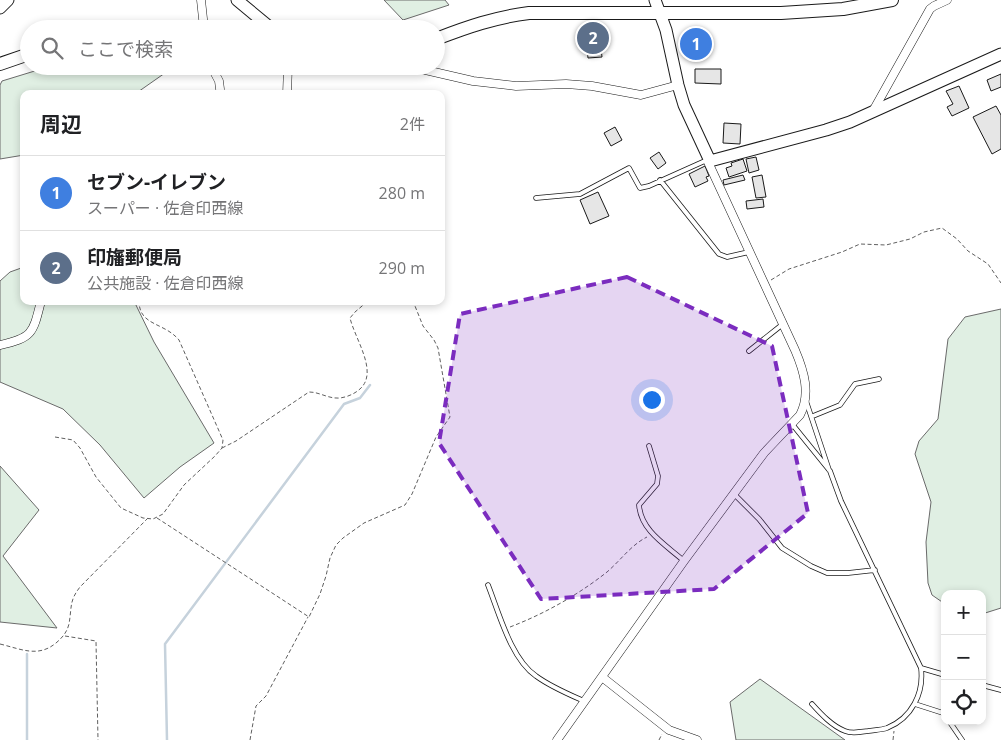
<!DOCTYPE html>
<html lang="ja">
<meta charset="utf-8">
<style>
:root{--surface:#fff;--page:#f2f2f2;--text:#202124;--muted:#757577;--line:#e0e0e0;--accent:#0f766e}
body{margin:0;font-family:"Open Sans","Noto Sans JP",sans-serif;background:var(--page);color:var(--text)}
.controls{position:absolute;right:15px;bottom:15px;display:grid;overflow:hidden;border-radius:10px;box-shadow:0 2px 8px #0003}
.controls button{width:45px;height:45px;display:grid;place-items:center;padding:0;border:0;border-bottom:1px solid var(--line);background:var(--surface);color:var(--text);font:25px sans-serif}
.you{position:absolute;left:651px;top:399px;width:18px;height:18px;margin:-12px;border:4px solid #fff;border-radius:50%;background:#1a73e8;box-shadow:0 0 0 8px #1a73e833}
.badge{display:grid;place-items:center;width:32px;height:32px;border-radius:50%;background:var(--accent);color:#fff;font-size:16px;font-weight:700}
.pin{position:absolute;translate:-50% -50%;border:2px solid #fff;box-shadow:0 1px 5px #0006}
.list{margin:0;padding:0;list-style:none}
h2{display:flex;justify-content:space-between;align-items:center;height:65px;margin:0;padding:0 20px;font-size:21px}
h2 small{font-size:16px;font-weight:400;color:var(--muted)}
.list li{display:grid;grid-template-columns:32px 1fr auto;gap:15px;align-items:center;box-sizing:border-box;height:75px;padding:0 20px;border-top:1px solid var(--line)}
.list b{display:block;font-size:19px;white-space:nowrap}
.list p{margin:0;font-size:16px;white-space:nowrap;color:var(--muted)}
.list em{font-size:16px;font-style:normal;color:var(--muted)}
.icon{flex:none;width:28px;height:28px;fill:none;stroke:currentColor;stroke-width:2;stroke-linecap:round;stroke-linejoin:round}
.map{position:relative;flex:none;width:1001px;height:740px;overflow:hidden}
.search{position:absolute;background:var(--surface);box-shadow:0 2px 8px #0003;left:20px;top:20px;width:425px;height:55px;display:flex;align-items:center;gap:12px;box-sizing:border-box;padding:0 18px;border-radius:28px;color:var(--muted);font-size:19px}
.panel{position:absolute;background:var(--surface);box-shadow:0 2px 8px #0003;left:20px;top:90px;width:425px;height:215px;border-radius:10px}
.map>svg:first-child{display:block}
.green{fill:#e0efe3;stroke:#6a6a6a}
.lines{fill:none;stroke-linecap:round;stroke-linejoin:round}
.stream{stroke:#c6d2dc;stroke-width:2.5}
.building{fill:#e6e6e6;stroke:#1a1a1a}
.lane-casing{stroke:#1a1a1a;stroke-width:5.5}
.street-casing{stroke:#1a1a1a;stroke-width:9}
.secondary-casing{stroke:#1a1a1a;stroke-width:13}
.primary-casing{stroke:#1a1a1a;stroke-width:14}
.path{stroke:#5f5f5f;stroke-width:1;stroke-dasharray:4 2.5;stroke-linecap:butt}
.lane{stroke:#fff;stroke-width:4}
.street{stroke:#fff;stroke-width:8}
.secondary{stroke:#fff;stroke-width:11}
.primary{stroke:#fff;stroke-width:12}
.marked{fill:#7b2cbf;fill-opacity:0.2;stroke:#7b2cbf;stroke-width:4;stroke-dasharray:10 6;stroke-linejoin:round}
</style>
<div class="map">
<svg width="1001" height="740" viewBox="0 0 1001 740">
<rect width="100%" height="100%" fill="#fff"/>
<!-- green -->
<path class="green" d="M 384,0 L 445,0 L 449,5 L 403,20 Z
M 51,66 L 175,66 L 135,94 L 24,94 L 24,155 L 0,159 L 0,85 L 2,81 Z
M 24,267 L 24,301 L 134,301 L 154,342 L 214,443 L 180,467 L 144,498 L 100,445 L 63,409 L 0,382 L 0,281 L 10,272 Z
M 1001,309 L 1001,608 L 982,614 L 982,594 L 945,594 L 945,604 L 932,595 L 928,583 L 926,542 L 931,502 L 915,454 L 919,441 L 938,419 L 948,339 L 965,317 Z
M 0,466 L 39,510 L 3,556 L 57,628 L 0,622 Z
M 760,679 L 845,740 L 736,740 L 730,702 Z"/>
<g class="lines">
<!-- stream -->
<path class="stream" d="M 27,654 L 27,740
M 167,740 L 165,644 L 344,404 L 360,398 L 370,385"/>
</g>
<!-- building -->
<path class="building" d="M 599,29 L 602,57 L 588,58 L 585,31 Z
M 695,69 L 721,69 L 721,84 L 695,83 Z
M 1001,74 L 1001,87 L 991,91 L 987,80 Z
M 959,86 L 969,108 L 952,116 L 947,107 L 953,104 L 946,91 Z
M 996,106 L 1001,115 L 1001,149 L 992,154 L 973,117 Z
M 724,123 L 741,124 L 740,144 L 723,143 Z
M 615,127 L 622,140 L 611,146 L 604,133 Z
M 659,152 L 666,163 L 658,169 L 650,158 Z
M 756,157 L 759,170 L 749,173 L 746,159 Z
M 743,159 L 747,171 L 729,177 L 726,168 L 732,166 L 731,163 Z
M 705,166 L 709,176 L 706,177 L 708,181 L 695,187 L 689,174 Z
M 743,175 L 745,180 L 724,185 L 723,180 Z
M 762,175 L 766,197 L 756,198 L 752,177 Z
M 598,192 L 609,216 L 590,224 L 580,200 Z
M 763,199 L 764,207 L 747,209 L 746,201 Z"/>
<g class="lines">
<!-- lane casing -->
<g class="lane-casing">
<path id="lane" d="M 660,180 L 719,254 L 727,257 L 749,252
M 536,198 L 580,194 L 629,168 L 640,188 L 649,186 L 707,160
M 749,351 L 783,324
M 806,401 L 829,470
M 813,416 L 840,405 L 855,384 L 879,379
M 792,424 L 830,471 L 841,501 L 921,668 C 924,693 912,718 887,728 C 881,730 874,730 868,731 C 860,732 852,734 845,731 C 832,726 821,714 812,704
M 649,446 L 658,476 L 657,484 L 639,505 C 641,531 666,545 684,561
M 734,494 L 759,519 L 782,548 L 811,566 L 827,573 L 848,573 L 875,570
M 488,585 C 499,613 511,659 536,676 C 551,687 568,694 584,701
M 921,668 L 945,675
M 982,685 L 1001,690
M 915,704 L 943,713 L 945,716
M 949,721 L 962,740"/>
</g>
<!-- street casing -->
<g class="street-casing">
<path id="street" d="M 201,0 L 204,28
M 211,66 L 219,81 L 220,89
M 408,66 L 473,81 L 516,86 L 566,84 L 592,86 L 641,95 L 678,85
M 287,94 L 288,66
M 873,111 L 930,9 L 934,6 L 947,0
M 0,345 C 33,338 33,333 41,301
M 602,677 L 669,730 L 697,740
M 557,740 L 684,561 L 764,453 L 800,415 C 811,394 804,371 795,350 L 708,162 L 710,161"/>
</g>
<!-- secondary casing -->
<g class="secondary-casing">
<path id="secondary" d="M 237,0 L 272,29
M 655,0 L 666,30 L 678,85 L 684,105 L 710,161 L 826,130 L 850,122 L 1001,54
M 0,8 L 8,0"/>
</g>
<!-- primary casing -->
<g class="primary-casing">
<path id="primary" d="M 436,39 C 467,27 496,17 529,13 L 781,13 L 843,9 L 892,0
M 0,64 L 29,54
M 305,66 L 334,68 L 349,66"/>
</g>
<!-- path -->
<path class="path" d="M 771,280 L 789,269 L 842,252 L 860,244 L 886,245 L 910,239 L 924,232 L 942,228 L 957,239 L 968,251 L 988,264 L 1001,283
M 55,437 L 73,440 L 80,448 L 96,477 L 121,508 L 143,518 L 153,519 L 163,514 L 184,485 L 215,456 L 222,448 L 223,440 L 179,340 C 164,322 139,326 139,301
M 222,448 L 236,441 L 309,392 C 320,392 328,399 340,398 C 347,397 355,394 361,388 C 378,371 355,339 350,318 L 355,312 L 368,301
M 157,518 L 309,617 L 320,594 L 326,576 L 330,558 L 336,545 L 343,538 L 364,523 L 405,505 L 412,494 L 436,437 L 450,417 L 438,348 L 434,340 L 423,326 L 413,301
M 510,627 C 544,614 578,595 607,572 C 621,560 631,545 647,537
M 65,636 L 96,641 L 98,740
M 0,644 C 21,649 38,658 56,643 C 63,637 67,632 69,624 C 72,607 69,601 80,587 L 147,519
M 250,740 L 256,706 L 266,696 L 308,617
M 659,740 L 662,734
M 893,740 L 894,731"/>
<!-- lane -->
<use href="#lane" class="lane"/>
<!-- street -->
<use href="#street" class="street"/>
<!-- secondary -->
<use href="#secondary" class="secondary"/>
<!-- primary -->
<use href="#primary" class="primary"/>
</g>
<!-- marked area -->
<path class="marked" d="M 627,277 L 772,346 L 808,513 L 714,589 L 541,599 L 439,443 L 460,314 Z"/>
</svg>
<div class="controls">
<button>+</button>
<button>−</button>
<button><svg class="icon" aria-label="locate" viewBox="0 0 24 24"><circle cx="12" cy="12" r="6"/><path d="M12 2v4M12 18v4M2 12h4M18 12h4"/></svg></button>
</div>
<div class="you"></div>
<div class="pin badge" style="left:696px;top:44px;background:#3f7fe0">1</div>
<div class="pin badge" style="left:593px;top:38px;background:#5c6f8a">2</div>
<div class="search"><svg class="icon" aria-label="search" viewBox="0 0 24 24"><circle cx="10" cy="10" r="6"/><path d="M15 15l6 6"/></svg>ここで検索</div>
<section class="panel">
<h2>周辺<small>2件</small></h2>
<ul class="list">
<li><span class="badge" style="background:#3f7fe0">1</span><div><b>セブン-イレブン</b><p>スーパー · 佐倉印西線</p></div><em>280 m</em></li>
<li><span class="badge" style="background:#5c6f8a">2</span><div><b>印旛郵便局</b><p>公共施設 · 佐倉印西線</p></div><em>290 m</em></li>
</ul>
</section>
</div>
